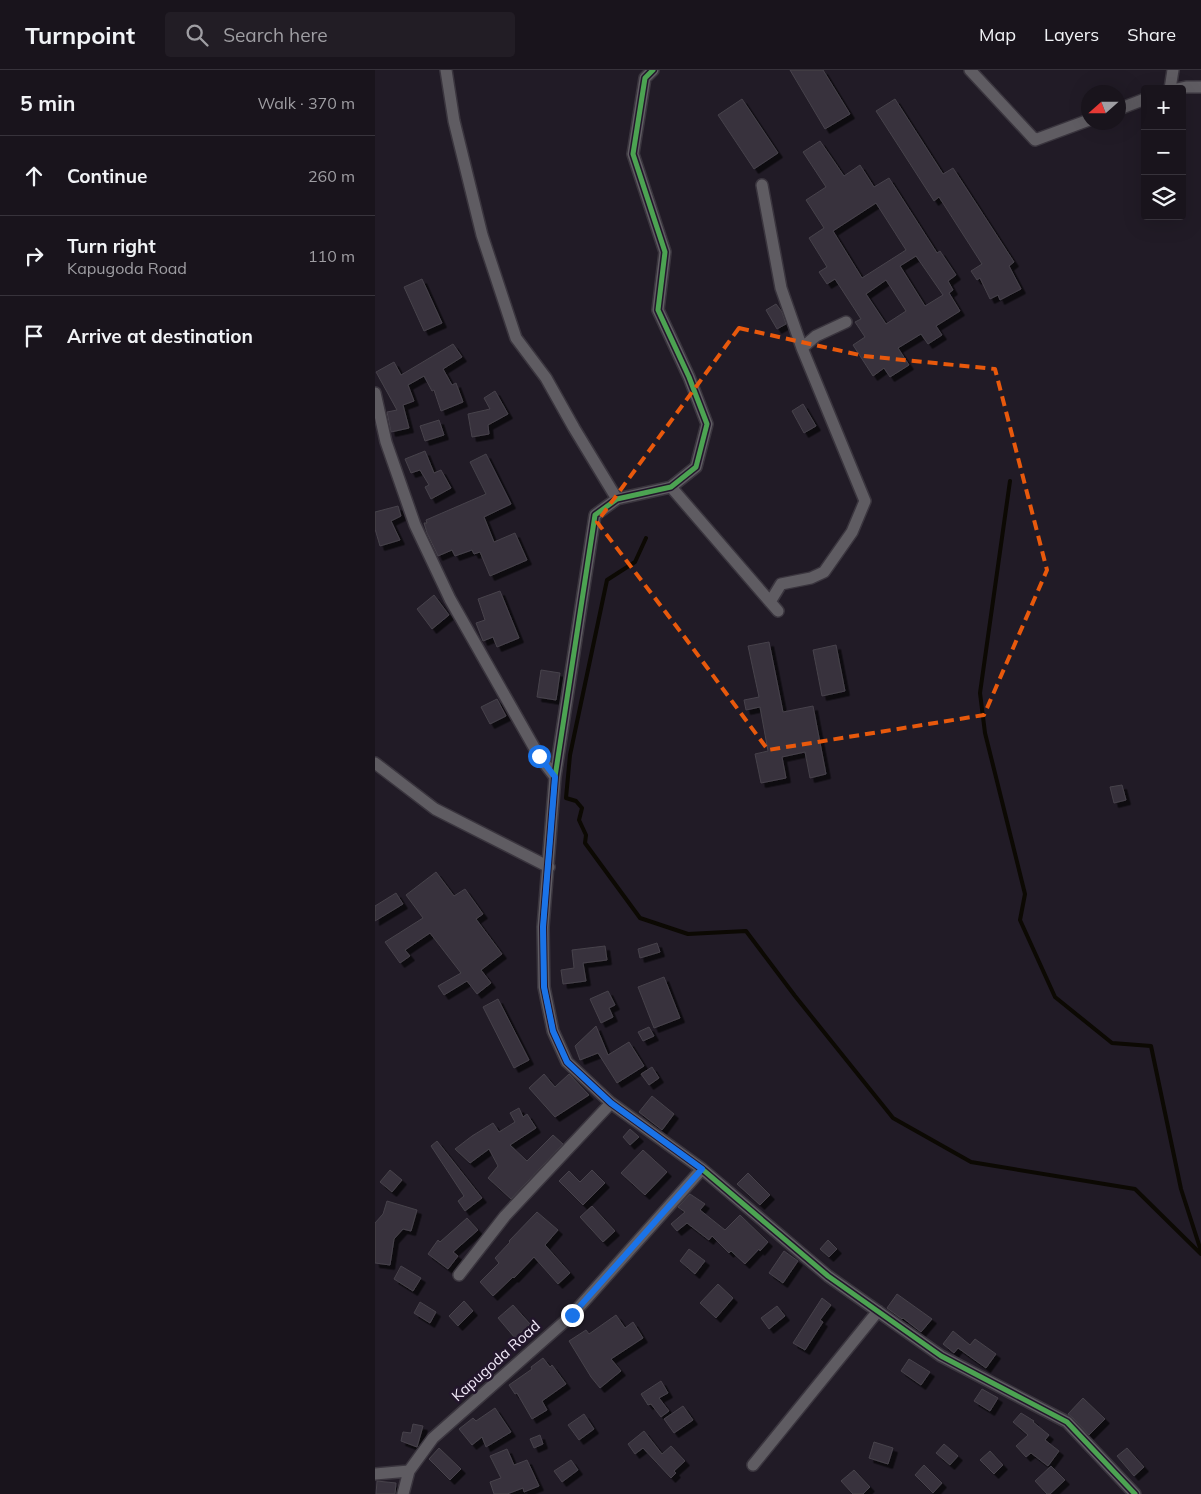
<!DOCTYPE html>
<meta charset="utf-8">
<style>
:root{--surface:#19141c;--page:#221d25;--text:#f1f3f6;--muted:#9f9ea3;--line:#37333b}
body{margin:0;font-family:Mulish,sans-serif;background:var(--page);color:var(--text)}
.controls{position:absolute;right:15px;top:15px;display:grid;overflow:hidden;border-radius:5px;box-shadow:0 5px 20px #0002}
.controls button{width:45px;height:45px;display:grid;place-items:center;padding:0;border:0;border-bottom:1px solid var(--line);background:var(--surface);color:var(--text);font:25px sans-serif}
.compass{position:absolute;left:706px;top:15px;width:45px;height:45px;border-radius:50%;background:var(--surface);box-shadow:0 5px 20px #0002;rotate:249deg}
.stop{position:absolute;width:15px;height:15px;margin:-11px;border:4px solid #1a73e8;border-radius:50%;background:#fff}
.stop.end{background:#1a73e8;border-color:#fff;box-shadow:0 1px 5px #0008}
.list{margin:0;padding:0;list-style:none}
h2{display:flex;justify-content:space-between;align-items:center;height:65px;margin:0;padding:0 20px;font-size:21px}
h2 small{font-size:16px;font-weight:400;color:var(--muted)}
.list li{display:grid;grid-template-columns:32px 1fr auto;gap:15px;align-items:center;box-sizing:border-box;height:80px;padding:0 20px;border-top:1px solid var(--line)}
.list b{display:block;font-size:19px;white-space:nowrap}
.list p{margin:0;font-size:16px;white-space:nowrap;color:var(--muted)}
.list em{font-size:16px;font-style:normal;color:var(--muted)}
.icon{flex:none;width:28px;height:28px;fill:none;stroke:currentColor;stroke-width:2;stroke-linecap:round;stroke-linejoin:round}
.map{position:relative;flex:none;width:826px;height:1424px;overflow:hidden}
header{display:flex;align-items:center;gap:30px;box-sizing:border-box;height:70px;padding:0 25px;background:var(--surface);border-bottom:1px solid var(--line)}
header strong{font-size:24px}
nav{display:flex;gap:28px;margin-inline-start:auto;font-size:18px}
.search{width:350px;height:45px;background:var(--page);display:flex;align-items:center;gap:12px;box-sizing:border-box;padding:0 18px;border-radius:5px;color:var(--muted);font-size:19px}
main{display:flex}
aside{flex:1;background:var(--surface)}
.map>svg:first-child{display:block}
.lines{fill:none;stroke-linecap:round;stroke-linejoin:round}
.stream{stroke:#0c0903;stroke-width:4}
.building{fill:#38333d;stroke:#47424b;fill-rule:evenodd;filter:url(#shadow)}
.minor-casing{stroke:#3a353e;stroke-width:14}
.minor{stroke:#5f5c62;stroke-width:11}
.cycleway-casing{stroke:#22162b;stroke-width:8}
.cycleway{stroke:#4ca352;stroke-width:5}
.route{stroke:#1a73e8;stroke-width:6}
.marked{fill:none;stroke:#e8590c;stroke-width:4;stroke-dasharray:10 6;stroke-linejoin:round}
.labels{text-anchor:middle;stroke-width:5;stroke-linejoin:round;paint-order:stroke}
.street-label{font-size:15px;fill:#f2eaf9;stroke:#22162b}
</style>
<header>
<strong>Turnpoint</strong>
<div class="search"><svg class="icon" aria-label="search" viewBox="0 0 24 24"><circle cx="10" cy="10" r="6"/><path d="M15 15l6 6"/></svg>Search here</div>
<nav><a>Map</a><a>Layers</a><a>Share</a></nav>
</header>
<main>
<aside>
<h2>5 min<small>Walk · 370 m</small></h2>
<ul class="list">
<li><svg class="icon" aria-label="ahead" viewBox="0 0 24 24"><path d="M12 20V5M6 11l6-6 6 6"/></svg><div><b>Continue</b></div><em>260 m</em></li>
<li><svg class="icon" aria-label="right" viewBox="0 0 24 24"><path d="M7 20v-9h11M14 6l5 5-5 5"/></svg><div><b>Turn right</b><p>Kapugoda Road</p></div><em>110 m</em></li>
<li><svg class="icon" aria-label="arrive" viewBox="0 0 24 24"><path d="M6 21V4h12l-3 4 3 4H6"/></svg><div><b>Arrive at destination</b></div></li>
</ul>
</aside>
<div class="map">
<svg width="826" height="1424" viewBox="0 0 826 1424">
<defs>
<filter id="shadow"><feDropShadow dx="4.5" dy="4.5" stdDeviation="0" flood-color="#0009"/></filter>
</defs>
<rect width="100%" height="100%" fill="#211b26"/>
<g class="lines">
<!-- stream -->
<path class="stream" d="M 635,411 L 605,623 L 610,663 L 650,824 L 645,850 L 680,927 L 737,973 L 776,976 L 806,1119 L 826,1181
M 271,468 L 260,492 L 232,510 L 195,685 L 191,728 L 201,731 L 207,738 L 204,750 L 211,765 L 210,773 L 265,848 L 313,864 L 371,861 L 420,926 L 518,1048 L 596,1092 L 760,1119 L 826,1184"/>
</g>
<!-- building -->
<path class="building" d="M 415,0 L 448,0 L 475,44 L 450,59 Z
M 367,29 L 403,83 L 379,99 L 343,45 Z
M 520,29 L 568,104 L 578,98 L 639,192 L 634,196 L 646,219 L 625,230 L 623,225 L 615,229 L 605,208 L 602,210 L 596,201 L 607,194 L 564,127 L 559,131 L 501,41 Z
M 445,71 L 469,106 L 485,95 L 499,117 L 514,108 L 562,183 L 565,181 L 581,205 L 573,211 L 578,220 L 574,223 L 585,241 L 561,256 L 567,265 L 553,274 L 546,264 L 523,278 L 534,295 L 515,307 L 509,298 L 498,306 L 478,275 L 490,267 L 480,252 L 486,249 L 460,209 L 452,214 L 444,202 L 452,197 L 434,168 L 449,158 L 431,130 L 451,117 L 428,82 ZM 501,133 L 531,180 L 487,208 L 458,161 ZM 541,186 L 568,225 L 550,236 L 525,196 ZM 511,210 L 531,241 L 511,254 L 491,224 Z
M 47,209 L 67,253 L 49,261 L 29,217 Z
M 401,234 L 407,242 L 411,254 L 402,259 L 391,240 Z
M 78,274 L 87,287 L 68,299 L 77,315 L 81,313 L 88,332 L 66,341 L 59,320 L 57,321 L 49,306 L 33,315 L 39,331 L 28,335 L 34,358 L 16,362 L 12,342 L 22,340 L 1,302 L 19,292 L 26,305 Z
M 120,321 L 133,344 L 113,355 L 114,364 L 97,367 L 93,344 L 115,339 L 109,328 Z
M 428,334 L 441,356 L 429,363 L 417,341 Z
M 64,350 L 69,365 L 50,371 L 45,356 Z
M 50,381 L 59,403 L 66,400 L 76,418 L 56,429 L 50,417 L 54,415 L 45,400 L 36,403 L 30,389 Z
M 111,384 L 136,434 L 109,447 L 119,472 L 140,463 L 152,490 L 115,506 L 105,482 L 99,484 L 97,480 L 80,486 L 77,480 L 63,486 L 52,463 L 49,453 L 52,453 L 51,450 L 111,424 L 95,392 Z
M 23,436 L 26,446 L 16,451 L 25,470 L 5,476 L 0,459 L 0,442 Z
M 125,521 L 144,568 L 122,577 L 118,567 L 108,571 L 101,553 L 110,550 L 103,529 Z
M 59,525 L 74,545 L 57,559 L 42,539 Z
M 394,572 L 408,642 L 438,636 L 451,704 L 435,708 L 430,682 L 407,687 L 411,708 L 386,713 L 380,684 L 393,681 L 385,637 L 371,640 L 369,630 L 384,627 L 373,576 Z
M 461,575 L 470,621 L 447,626 L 438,580 Z
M 166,600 L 185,603 L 181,630 L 162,627 Z
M 122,629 L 131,646 L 115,654 L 106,637 Z
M 747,715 L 751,730 L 739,733 L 735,717 Z
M 61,802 L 79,826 L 90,819 L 108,844 L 101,849 L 127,884 L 106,900 L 116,913 L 102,924 L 92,911 L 69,925 L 63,916 L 86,903 L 55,863 L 30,880 L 35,886 L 25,893 L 10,872 L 48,848 L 31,825 Z
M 21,823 L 28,834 L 0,851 L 0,836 Z
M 282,873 L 285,882 L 265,888 L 263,879 Z
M 230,876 L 232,890 L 208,893 L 211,911 L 188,914 L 186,900 L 199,898 L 197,880 Z
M 289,907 L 305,948 L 279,958 L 263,917 Z
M 233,921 L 240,935 L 234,938 L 238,947 L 226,953 L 215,929 Z
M 123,929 L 154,990 L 139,998 L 108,937 Z
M 221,956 L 233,985 L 254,972 L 269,996 L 242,1013 L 223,983 L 205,990 L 200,976 Z
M 274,957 L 279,966 L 268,971 L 263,962 Z
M 277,997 L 284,1008 L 274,1015 L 266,1004 Z
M 169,1004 L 180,1017 L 194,1004 L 214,1025 L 180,1047 L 154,1018 Z
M 277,1026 L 299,1044 L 287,1060 L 264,1042 Z
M 144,1038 L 148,1047 L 152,1044 L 161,1058 L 135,1075 L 152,1091 L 178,1065 L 188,1074 L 136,1129 L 113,1108 L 123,1096 L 114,1079 L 95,1093 L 80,1079 L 97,1066 L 118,1053 L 124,1062 L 140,1052 L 135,1043 Z
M 255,1059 L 264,1067 L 255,1075 L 248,1067 Z
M 62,1071 L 107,1128 L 90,1141 L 83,1131 L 89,1126 L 56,1076 Z
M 268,1080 L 292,1102 L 270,1125 L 246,1103 Z
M 15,1100 L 27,1110 L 17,1122 L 5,1112 Z
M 217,1100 L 230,1113 L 208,1135 L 184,1111 L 194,1101 L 205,1112 Z
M 373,1103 L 395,1125 L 385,1135 L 362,1114 Z
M 315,1124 L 330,1134 L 325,1140 L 350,1160 L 365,1145 L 393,1172 L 385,1181 L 384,1179 L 370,1194 L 356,1181 L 354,1183 L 337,1166 L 334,1170 L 312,1153 L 302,1161 L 296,1154 L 310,1142 L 303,1137 Z
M 12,1131 L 42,1140 L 36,1161 L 28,1159 L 19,1169 L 15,1195 L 0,1193 L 0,1153 L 8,1144 Z
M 217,1136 L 240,1161 L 228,1172 L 205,1147 Z
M 162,1142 L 183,1160 L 170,1175 L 195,1203 L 183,1214 L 159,1187 L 139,1208 L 138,1207 L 118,1226 L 105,1212 L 124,1193 L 120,1188 L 135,1172 L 134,1171 Z
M 92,1148 L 103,1160 L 78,1182 L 83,1186 L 73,1199 L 53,1184 L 63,1170 L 65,1172 Z
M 453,1170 L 462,1179 L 454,1187 L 445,1179 Z
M 314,1179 L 330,1191 L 320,1204 L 305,1191 Z
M 409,1181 L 423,1191 L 408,1213 L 394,1203 Z
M 26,1196 L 46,1208 L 38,1221 L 19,1209 Z
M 343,1214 L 358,1228 L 341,1248 L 325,1233 Z
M 522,1224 L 557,1249 L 546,1262 L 528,1248 L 527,1249 L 512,1238 Z
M 447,1228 L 456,1235 L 445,1250 L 448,1252 L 430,1280 L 418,1273 Z
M 89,1231 L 98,1241 L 83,1256 L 74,1246 Z
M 45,1232 L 61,1242 L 55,1253 L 39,1243 Z
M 138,1235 L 155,1254 L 140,1268 L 123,1248 Z
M 402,1236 L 410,1246 L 394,1259 L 386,1248 Z
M 241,1245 L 250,1258 L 258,1252 L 268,1268 L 236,1289 L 246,1301 L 225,1318 L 216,1307 L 194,1271 L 211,1260 L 214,1264 Z
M 578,1261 L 595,1275 L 600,1269 L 621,1284 L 611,1298 L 583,1278 L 579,1283 L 568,1274 Z
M 168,1288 L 175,1297 L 177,1295 L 191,1314 L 167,1331 L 172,1340 L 157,1349 L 142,1323 L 140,1324 L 134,1315 L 157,1299 L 156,1297 Z
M 534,1289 L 555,1302 L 546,1315 L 526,1301 Z
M 286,1311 L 293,1323 L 284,1328 L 294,1341 L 286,1347 L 276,1334 L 273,1335 L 266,1324 Z
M 607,1319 L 623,1328 L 615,1341 L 599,1331 Z
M 708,1328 L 730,1349 L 714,1365 L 697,1347 L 693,1344 Z
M 308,1336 L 318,1350 L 299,1363 L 289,1349 Z
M 120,1338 L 136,1362 L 111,1377 L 107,1367 L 97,1375 L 84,1359 L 98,1348 L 101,1351 Z
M 646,1343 L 659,1351 L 658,1352 L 674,1365 L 670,1370 L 684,1381 L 673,1396 L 656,1383 L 651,1387 L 641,1376 L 653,1365 L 638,1352 Z
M 209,1344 L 219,1359 L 204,1370 L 193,1355 Z
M 38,1354 L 48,1356 L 42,1377 L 26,1371 L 28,1362 L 36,1363 Z
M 269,1361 L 287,1384 L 296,1376 L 310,1391 L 299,1401 L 301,1403 L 296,1408 L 268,1378 L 260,1384 L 253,1374 Z
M 165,1365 L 168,1374 L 159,1378 L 155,1369 Z
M 499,1372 L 518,1378 L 513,1394 L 494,1388 Z
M 569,1374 L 583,1386 L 575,1395 L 561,1383 Z
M 64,1378 L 86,1399 L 75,1410 L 54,1389 Z
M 752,1378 L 769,1397 L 759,1406 L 742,1386 Z
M 132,1379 L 139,1395 L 152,1390 L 164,1416 L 149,1422 L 148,1418 L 132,1424 L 119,1424 L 115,1412 L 126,1408 L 115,1386 Z
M 615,1381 L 628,1395 L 619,1404 L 605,1390 Z
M 196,1390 L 203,1400 L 187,1412 L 179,1401 Z
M 549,1395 L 567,1413 L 558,1423 L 540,1405 Z
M 676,1396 L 690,1410 L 675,1424 L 672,1424 L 660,1411 Z
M 479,1400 L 495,1417 L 488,1424 L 478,1424 L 466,1411 Z
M 2,1411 L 21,1413 L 20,1424 L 1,1424 Z"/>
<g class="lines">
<!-- minor casing -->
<g class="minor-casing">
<path id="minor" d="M 71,0 L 79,51 L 107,165 L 141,268 L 171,308 L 199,358 L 242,429
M 278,0 L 270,8 L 258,84 L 290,182 L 283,240 L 314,307 L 332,354 L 321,397 L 296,417 L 242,429 L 220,445 L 180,707 L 168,857 L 169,917 L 178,961 L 192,992 L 236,1033 L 327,1099 L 453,1206 L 566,1286 L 692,1352 L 760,1424
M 595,0 L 660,70 L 714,50
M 795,19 L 798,0
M 802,19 L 811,17 L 826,17
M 744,39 L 770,29
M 387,115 L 406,218 L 427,278 L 490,431 L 477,462 L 449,502 L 436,508 L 406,514 L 395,532
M 427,278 L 441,266 L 471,252
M 0,323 L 11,372 L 40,455 L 75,529 L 164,686 L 180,707
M 296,417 L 403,541
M 0,693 L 60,739 L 174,797
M 84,1205 L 130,1146 L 236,1033
M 378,1395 L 503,1241
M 0,1404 L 34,1401
M 28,1424 L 34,1401 L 58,1368 L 197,1245 L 327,1099"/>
</g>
<!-- minor -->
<use href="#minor" class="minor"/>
<!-- cycleway casing -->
<g class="cycleway-casing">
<path id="cycleway" d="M 278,0 L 270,8 L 258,84 L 290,182 L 283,240 L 314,307 L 332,354 L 321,397 L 296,417 L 242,429 L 220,445 L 180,707 L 168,857 L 169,917 L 178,961 L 192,992 L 236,1033 L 327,1099 L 453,1206 L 566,1286 L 692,1352 L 760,1424"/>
</g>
<!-- cycleway -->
<use href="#cycleway" class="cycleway"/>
</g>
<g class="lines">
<!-- route -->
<path class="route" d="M 164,686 L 180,707 L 168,857 L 169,917 L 178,961 L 192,992 L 236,1033 L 327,1099 L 197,1245"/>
</g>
<!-- marked area -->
<path class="marked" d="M 364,258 L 489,286 L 620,299 L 672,500 L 609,645 L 393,680 L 311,569 L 222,452 Z"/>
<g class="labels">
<!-- street labels -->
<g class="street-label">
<text transform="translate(121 1291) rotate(-42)" y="5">Kapugoda Road</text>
</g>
</g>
</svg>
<div class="controls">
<button>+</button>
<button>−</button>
<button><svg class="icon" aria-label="layers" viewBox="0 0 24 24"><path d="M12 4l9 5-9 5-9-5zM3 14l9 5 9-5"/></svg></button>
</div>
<svg class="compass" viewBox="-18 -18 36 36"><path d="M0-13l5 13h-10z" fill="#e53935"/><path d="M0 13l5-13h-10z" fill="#9f9ea3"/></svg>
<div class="stop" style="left:164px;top:686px"></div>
<div class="stop end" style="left:197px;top:1245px"></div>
</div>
</main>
